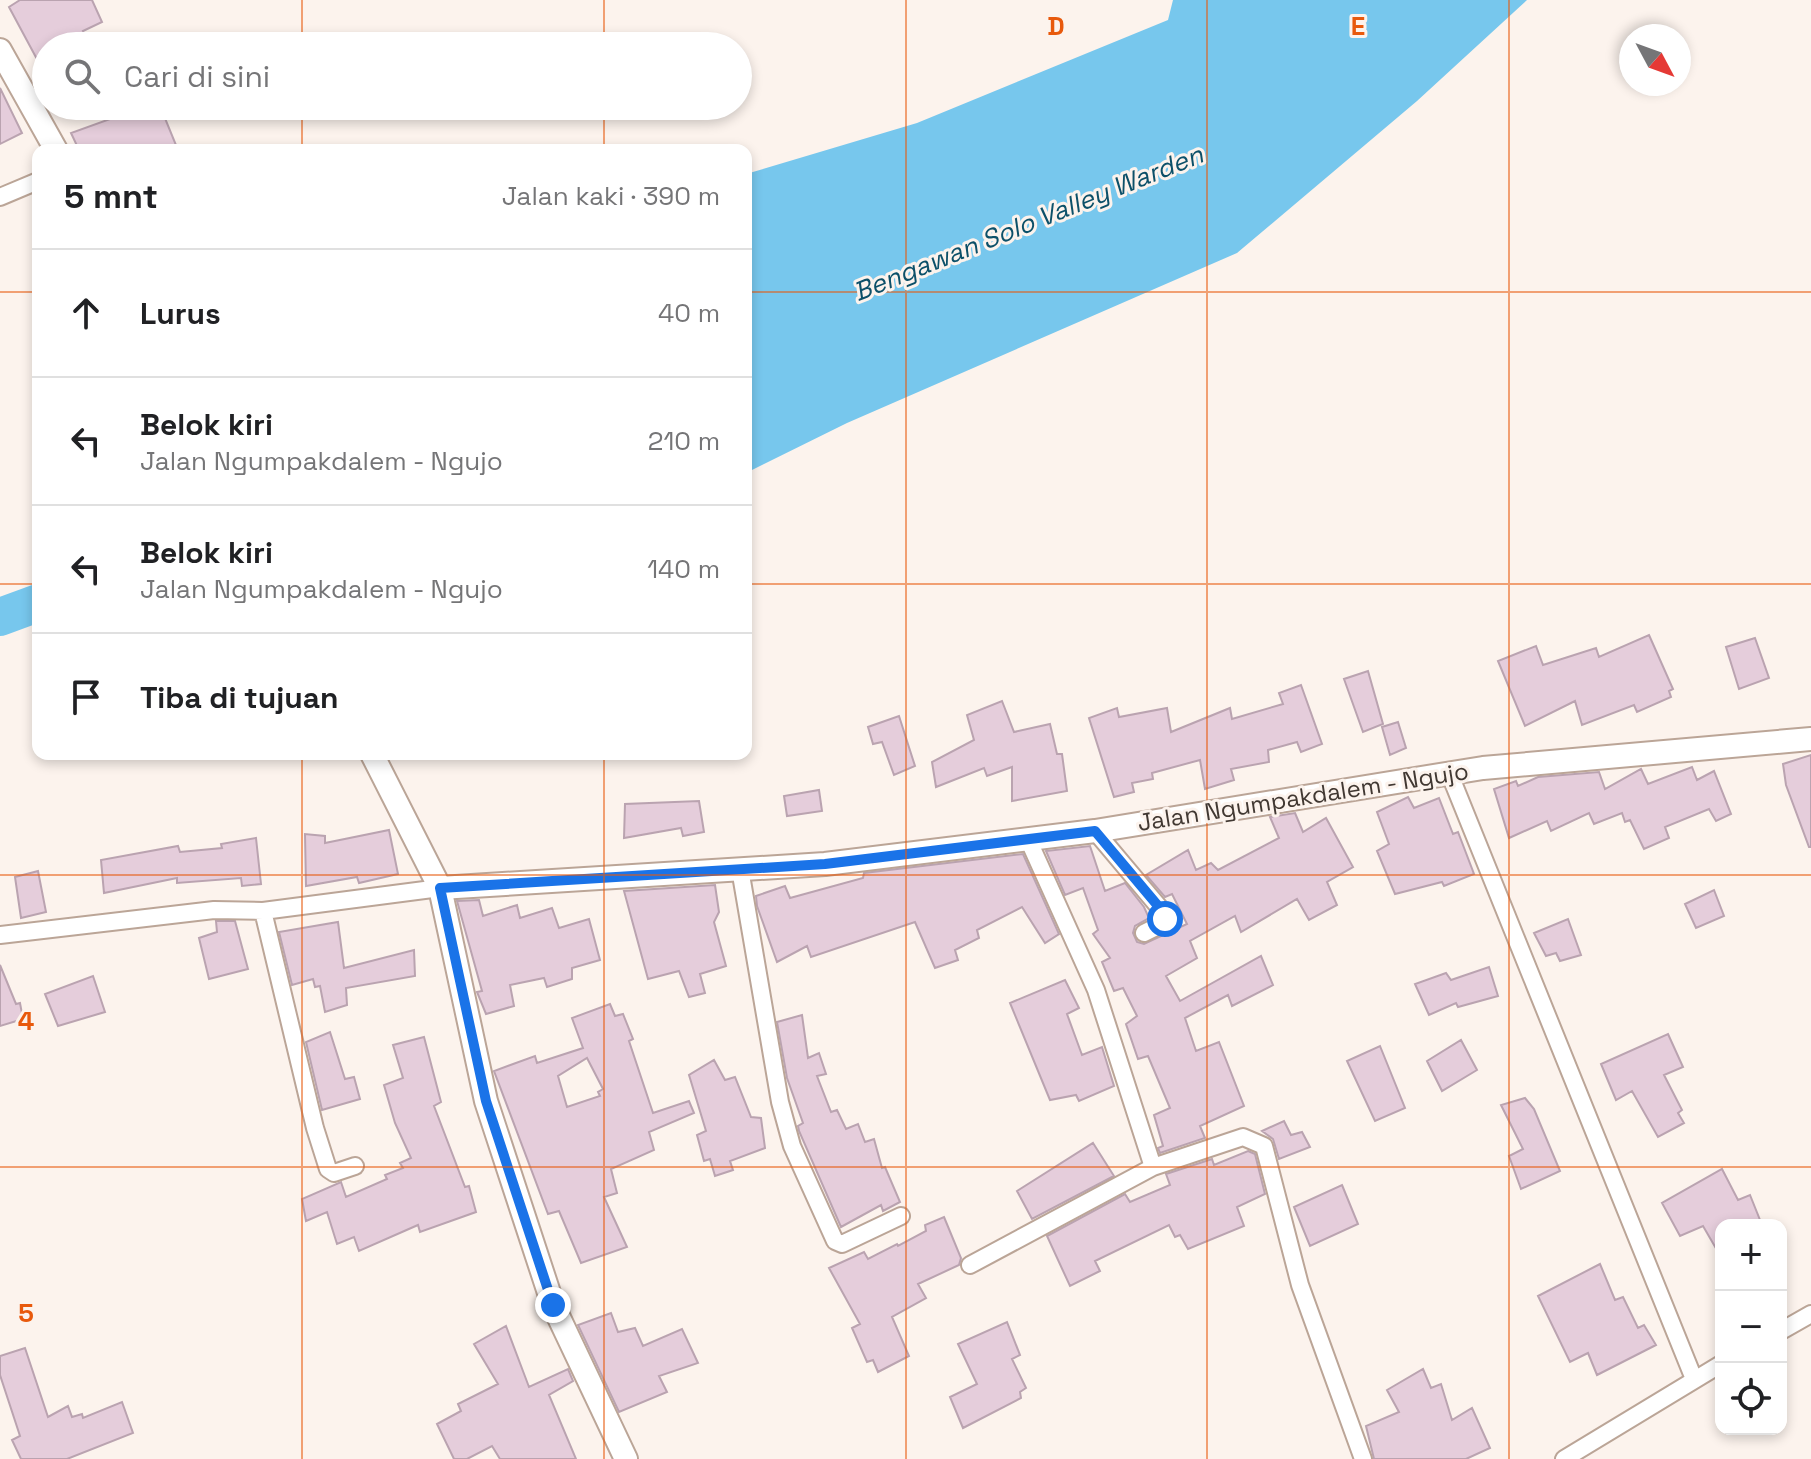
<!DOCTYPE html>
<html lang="id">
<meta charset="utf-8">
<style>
:root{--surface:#fff;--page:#f6f6f6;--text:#202124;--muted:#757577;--line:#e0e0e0}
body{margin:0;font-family:"Space Grotesk",sans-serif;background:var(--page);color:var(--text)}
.controls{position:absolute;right:24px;bottom:24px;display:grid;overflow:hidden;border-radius:16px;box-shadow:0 4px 12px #0003}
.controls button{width:72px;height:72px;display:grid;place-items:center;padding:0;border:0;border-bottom:2px solid var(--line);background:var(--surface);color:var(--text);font:40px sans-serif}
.compass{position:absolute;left:1619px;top:24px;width:72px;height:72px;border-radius:50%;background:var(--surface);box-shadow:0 4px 12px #0003;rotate:131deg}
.stop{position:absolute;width:24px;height:24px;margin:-18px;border:6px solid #1a73e8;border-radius:50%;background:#fff}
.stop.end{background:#1a73e8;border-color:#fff;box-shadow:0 2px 8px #0008}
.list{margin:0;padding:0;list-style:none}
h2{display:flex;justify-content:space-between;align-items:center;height:104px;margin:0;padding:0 32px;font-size:34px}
h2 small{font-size:26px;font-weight:400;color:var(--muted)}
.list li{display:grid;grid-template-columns:52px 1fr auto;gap:24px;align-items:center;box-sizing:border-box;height:128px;padding:0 32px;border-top:2px solid var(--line)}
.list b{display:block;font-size:30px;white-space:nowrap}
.list p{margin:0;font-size:26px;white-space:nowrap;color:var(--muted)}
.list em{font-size:26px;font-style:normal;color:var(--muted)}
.icon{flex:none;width:44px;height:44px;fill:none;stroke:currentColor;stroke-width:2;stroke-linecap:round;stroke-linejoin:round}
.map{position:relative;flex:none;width:1811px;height:1459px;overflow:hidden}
.search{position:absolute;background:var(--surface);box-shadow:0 4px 12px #0003;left:32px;top:32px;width:720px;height:88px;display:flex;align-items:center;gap:20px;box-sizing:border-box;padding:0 28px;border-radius:44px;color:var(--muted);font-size:30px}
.panel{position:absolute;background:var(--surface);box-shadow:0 4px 12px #0003;left:32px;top:144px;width:720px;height:616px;border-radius:16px}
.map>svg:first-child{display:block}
.water{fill:#77c7ed}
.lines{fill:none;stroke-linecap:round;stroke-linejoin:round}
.river{stroke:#77c7ed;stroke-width:38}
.building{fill:#e5cddb;stroke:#baa3b0;stroke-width:2;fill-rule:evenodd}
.minor-casing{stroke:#bba597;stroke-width:20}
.tertiary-casing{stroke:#bba597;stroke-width:26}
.minor{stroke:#fff;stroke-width:16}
.tertiary{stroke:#fff;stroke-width:22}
.route{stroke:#1a73e8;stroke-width:10}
.grid{fill:none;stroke:#e8590c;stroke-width:2;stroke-opacity:0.55}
.labels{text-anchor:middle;stroke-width:6;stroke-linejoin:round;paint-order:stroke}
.street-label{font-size:24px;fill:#413832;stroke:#fcf3ed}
.water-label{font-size:26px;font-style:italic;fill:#0c5069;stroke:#fcf3ed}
.grid-label{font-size:26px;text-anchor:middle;font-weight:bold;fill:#e8590c;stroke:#fcf3ed;stroke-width:6;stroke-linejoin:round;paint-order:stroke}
</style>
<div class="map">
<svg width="1811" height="1459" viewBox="0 0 1811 1459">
<rect width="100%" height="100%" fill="#fcf3ed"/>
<!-- water -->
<path class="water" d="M 1173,0 L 1527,0 L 1417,101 L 1237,253 L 847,423 L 746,473 L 746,174 L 917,123 L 1168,20 Z"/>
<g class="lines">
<!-- river -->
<path class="river" d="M 0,617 L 38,603"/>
</g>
<!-- building -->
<path class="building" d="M 20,0 L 92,0 L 102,22 L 83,31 L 92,46 L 46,46 L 46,76 L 9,7 Z
M 0,88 L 22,133 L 0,144 Z
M 146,106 L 160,106 L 178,150 L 79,150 L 71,133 Z
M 1649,635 L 1673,689 L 1669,691 L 1671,697 L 1637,712 L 1634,705 L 1582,725 L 1575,701 L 1525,726 L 1498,661 L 1536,646 L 1543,665 L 1596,648 L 1599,657 Z
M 1755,638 L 1769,678 L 1739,689 L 1726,647 Z
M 1368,671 L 1383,724 L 1363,732 L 1344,679 Z
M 1301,685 L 1322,744 L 1301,752 L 1297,742 L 1268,750 L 1269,762 L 1231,769 L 1234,780 L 1205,789 L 1200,760 L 1152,773 L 1153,779 L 1132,783 L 1134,792 L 1114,797 L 1089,718 L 1117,708 L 1119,717 L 1167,708 L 1171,732 L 1230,708 L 1232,719 L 1283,704 L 1279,693 Z
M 1002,701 L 1014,732 L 1050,724 L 1057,754 L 1062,754 L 1067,791 L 1012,801 L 1012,767 L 987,776 L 984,768 L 936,787 L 932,762 L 974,740 L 967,715 Z
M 899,716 L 915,766 L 894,775 L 882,742 L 873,744 L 868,727 Z
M 1398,722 L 1406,748 L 1390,755 L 1382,727 Z
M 1811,755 L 1811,847 L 1809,847 L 1786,785 L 1783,764 Z
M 1692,767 L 1697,780 L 1714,771 L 1731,814 L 1716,821 L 1709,809 L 1665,827 L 1669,838 L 1644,849 L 1630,820 L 1625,822 L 1622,813 L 1594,824 L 1589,813 L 1551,831 L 1547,821 L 1509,838 L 1494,789 L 1516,781 L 1518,786 L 1538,777 L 1599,772 L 1605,789 L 1641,769 L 1648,784 Z
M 819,790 L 822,811 L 787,816 L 784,796 Z
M 1408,797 L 1414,808 L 1439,798 L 1453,834 L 1458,832 L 1474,874 L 1444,886 L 1442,882 L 1395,894 L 1377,851 L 1389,844 L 1377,812 Z
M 699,801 L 704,832 L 683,836 L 681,828 L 624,838 L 625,804 Z
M 1295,813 L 1303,832 L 1326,818 L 1353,867 L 1327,882 L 1337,905 L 1309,920 L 1297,899 L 1241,932 L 1235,916 L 1190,941 L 1197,958 L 1166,976 L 1180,1001 L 1261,956 L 1273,985 L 1232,1006 L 1228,995 L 1185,1018 L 1196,1051 L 1219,1042 L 1244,1106 L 1200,1126 L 1205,1138 L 1160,1153 L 1158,1148 L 1163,1146 L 1154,1115 L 1170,1108 L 1148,1056 L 1138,1059 L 1126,1024 L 1137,1016 L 1123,988 L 1114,991 L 1102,962 L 1110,958 L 1093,934 L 1098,930 L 1083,888 L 1065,895 L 1046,851 L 1090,846 L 1105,891 L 1125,883 L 1144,907 L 1149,918 L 1135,926 L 1133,933 L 1137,942 L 1144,944 L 1187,924 L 1172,894 L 1165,897 L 1146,875 L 1188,850 L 1196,870 L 1211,863 L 1218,870 L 1279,838 L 1270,817 Z
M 389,830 L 398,874 L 359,883 L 357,877 L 306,886 L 305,834 L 325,836 L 325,843 Z
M 256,838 L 261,884 L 242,886 L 241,878 L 177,883 L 177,878 L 104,893 L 101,860 L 178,846 L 180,852 L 222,848 L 221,844 Z
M 1023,854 L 1059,934 L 1045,943 L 1022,907 L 977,930 L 979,938 L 955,950 L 958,960 L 935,968 L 915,922 L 811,957 L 807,946 L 777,962 L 757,906 L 756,896 L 785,886 L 790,898 L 863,878 L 864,873 Z
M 38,871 L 46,912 L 21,918 L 15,877 Z
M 715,885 L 719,912 L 714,922 L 726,966 L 700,974 L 705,993 L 689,997 L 679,971 L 648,979 L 624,891 Z
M 1714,890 L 1724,916 L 1696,928 L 1685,904 Z
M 479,900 L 483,916 L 517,905 L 520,918 L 552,908 L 559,928 L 589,919 L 600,960 L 572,968 L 572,979 L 547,987 L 544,978 L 510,985 L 514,1006 L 486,1014 L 477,992 L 482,991 L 457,901 Z
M 1568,919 L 1581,955 L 1560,961 L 1556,953 L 1546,956 L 1534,933 Z
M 216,921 L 235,921 L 248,969 L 209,979 L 199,938 L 217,932 Z
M 338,922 L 344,968 L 414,950 L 415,976 L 346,988 L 347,1005 L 325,1012 L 320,986 L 315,987 L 313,979 L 292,985 L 279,932 Z
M 0,965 L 16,1004 L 20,1003 L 23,1019 L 0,1026 Z
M 1489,967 L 1498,996 L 1458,1007 L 1456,1003 L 1429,1015 L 1415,984 L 1446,973 L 1451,980 Z
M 93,976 L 105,1012 L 58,1026 L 45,994 Z
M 1065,980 L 1079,1008 L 1067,1014 L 1082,1055 L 1102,1047 L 1114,1086 L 1079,1101 L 1076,1095 L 1050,1100 L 1010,1003 Z
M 610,1004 L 615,1016 L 623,1014 L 633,1039 L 629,1041 L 653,1113 L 689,1101 L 694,1113 L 649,1132 L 654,1150 L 611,1169 L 617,1193 L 604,1197 L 627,1247 L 581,1263 L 559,1211 L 548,1214 L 494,1071 L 535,1056 L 537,1063 L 583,1048 L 572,1018 ZM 587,1058 L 603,1089 L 598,1092 L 600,1096 L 567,1107 L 558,1076 Z
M 802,1015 L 808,1058 L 819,1053 L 826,1074 L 817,1076 L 831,1112 L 837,1110 L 846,1129 L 858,1124 L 865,1142 L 874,1139 L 882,1168 L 885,1167 L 900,1202 L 883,1211 L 881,1205 L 841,1227 L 799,1131 L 798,1126 L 803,1123 L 787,1078 L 777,1022 Z
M 330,1032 L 345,1079 L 354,1077 L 360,1099 L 322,1110 L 306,1042 Z
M 1668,1034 L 1683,1067 L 1664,1075 L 1682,1110 L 1678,1113 L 1684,1123 L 1658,1137 L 1632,1091 L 1616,1100 L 1601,1064 Z
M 424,1037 L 441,1102 L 434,1106 L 465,1187 L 469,1186 L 476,1212 L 420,1232 L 418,1225 L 359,1251 L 354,1237 L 337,1244 L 327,1212 L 306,1221 L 302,1199 L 341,1182 L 346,1197 L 387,1179 L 385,1175 L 403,1168 L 400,1163 L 411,1158 L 395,1123 L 384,1085 L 403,1078 L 393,1045 Z
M 1461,1040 L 1477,1070 L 1442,1091 L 1427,1061 Z
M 1380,1046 L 1405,1108 L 1375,1121 L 1347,1061 Z
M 714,1060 L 725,1080 L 735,1077 L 751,1117 L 761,1118 L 765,1148 L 730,1161 L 733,1170 L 715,1176 L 710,1159 L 704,1161 L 697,1135 L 706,1131 L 689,1075 Z
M 1525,1098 L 1534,1109 L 1560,1171 L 1521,1189 L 1509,1156 L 1523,1149 L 1501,1105 Z
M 1284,1121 L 1291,1135 L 1302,1132 L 1310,1147 L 1279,1159 L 1273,1139 L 1262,1131 Z
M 1093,1143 L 1114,1176 L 1032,1219 L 1017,1191 Z
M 1248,1151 L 1255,1154 L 1265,1194 L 1237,1207 L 1244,1226 L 1188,1249 L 1180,1235 L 1175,1237 L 1169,1225 L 1095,1261 L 1100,1271 L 1070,1286 L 1047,1236 L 1125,1194 L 1130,1202 L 1170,1185 L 1166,1174 L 1212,1159 L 1214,1165 Z
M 1722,1169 L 1738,1200 L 1750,1195 L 1762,1225 L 1721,1225 L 1721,1257 L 1703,1226 L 1680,1236 L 1662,1203 Z
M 1342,1185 L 1358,1224 L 1310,1246 L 1294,1207 Z
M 944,1217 L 961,1258 L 959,1265 L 918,1284 L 926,1298 L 892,1317 L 909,1356 L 878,1372 L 873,1360 L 867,1362 L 852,1328 L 860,1324 L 829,1268 L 864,1252 L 868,1259 L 897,1244 L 898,1246 L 926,1231 L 925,1225 Z
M 1600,1264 L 1615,1300 L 1623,1297 L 1638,1328 L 1644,1325 L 1656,1345 L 1597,1375 L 1588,1353 L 1570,1362 L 1538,1296 Z
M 611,1313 L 618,1332 L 635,1328 L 643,1346 L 682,1329 L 698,1363 L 659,1376 L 667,1392 L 619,1412 L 578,1325 Z
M 1007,1322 L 1020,1355 L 1012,1359 L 1026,1388 L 1020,1392 L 1021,1398 L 963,1428 L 950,1397 L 977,1384 L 958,1344 Z
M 506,1326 L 529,1387 L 568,1369 L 573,1381 L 549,1395 L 576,1459 L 500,1459 L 492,1446 L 467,1459 L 454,1459 L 437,1424 L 461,1411 L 458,1404 L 498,1384 L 474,1344 Z
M 25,1348 L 48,1417 L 68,1406 L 72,1417 L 82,1414 L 83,1418 L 122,1402 L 133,1433 L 67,1459 L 21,1459 L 12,1440 L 20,1436 L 0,1375 L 0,1356 Z
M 1423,1369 L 1431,1388 L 1441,1384 L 1452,1420 L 1472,1408 L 1490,1448 L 1466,1459 L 1374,1459 L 1366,1426 L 1399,1412 L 1387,1390 Z"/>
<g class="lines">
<!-- minor casing -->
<g class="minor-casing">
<path id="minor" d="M 0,197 L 38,181
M 1450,775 L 1694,1379
M 1095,831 L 1164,913 L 1162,924 L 1144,933
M 1028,839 L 1096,990 L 1153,1167 L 1243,1137 L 1264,1146 L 1300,1285 L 1363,1459
M 740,869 L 780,1102 L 792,1146 L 835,1241 L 842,1244 L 901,1216
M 263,911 L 315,1128 L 328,1169 L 334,1173 L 355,1166
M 0,935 L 214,910 L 263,911 L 440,888
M 970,1265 L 1153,1167
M 1781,1331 L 1811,1314
M 1564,1459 L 1721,1364"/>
</g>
<!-- tertiary casing -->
<g class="tertiary-casing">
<path id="tertiary" d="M 0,50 L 56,150
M 372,754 L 440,888 L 486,1101 L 553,1305 L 626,1459
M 440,888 L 825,864 L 1095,831 L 1483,768 L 1811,739"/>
</g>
<!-- minor -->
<use href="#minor" class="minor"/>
<!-- tertiary -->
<use href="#tertiary" class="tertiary"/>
</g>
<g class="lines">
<!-- route -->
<path class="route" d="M 553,1305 L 486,1101 L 440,888 L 825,864 L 1095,831 L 1164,913 L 1165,919"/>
</g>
<!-- grid -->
<path class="grid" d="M 302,0 L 302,46M 604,0 L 604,46M 906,0 L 906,1459M 1207,0 L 1207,1459M 1509,0 L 1509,1459M 302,106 L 302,150M 604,106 L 604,150M 0,292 L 38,292M 746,292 L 1811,292M 0,584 L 38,584M 746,584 L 1811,584M 302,754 L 302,1459M 604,754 L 604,1459M 0,875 L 1811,875M 0,1167 L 1811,1167"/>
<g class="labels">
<!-- street labels -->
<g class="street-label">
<text transform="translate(1303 797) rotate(-9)" y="8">Jalan Ngumpakdalem - Ngujo</text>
</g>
<!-- water labels -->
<g class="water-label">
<text transform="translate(1028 223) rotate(-22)" y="9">Bengawan Solo Valley Warden</text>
</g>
</g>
<g class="grid-label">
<text x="1056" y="35">D</text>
<text x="1358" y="35">E</text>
<text x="26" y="1030">4</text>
<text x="26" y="1322">5</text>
</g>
</svg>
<div class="controls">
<button>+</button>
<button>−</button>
<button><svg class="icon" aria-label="locate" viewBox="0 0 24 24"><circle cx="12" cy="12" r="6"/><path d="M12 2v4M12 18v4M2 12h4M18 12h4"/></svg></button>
</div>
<svg class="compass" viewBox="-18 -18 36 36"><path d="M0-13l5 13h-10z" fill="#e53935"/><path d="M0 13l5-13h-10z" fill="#757577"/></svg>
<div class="stop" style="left:1165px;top:919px"></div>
<div class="stop end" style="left:553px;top:1305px"></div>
<div class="search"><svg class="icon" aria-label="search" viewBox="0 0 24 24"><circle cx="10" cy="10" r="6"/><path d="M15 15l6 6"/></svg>Cari di sini</div>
<section class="panel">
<h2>5 mnt<small>Jalan kaki · 390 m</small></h2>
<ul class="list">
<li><svg class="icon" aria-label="ahead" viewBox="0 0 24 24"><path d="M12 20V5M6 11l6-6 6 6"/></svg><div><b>Lurus</b></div><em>40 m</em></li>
<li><svg class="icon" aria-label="left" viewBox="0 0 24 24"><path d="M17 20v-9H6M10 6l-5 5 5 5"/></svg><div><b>Belok kiri</b><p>Jalan Ngumpakdalem - Ngujo</p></div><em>210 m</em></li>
<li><svg class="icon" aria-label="left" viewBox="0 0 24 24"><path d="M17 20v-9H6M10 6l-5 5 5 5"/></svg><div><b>Belok kiri</b><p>Jalan Ngumpakdalem - Ngujo</p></div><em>140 m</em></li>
<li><svg class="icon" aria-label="arrive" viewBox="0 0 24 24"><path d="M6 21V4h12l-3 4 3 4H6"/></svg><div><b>Tiba di tujuan</b></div></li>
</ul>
</section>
</div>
